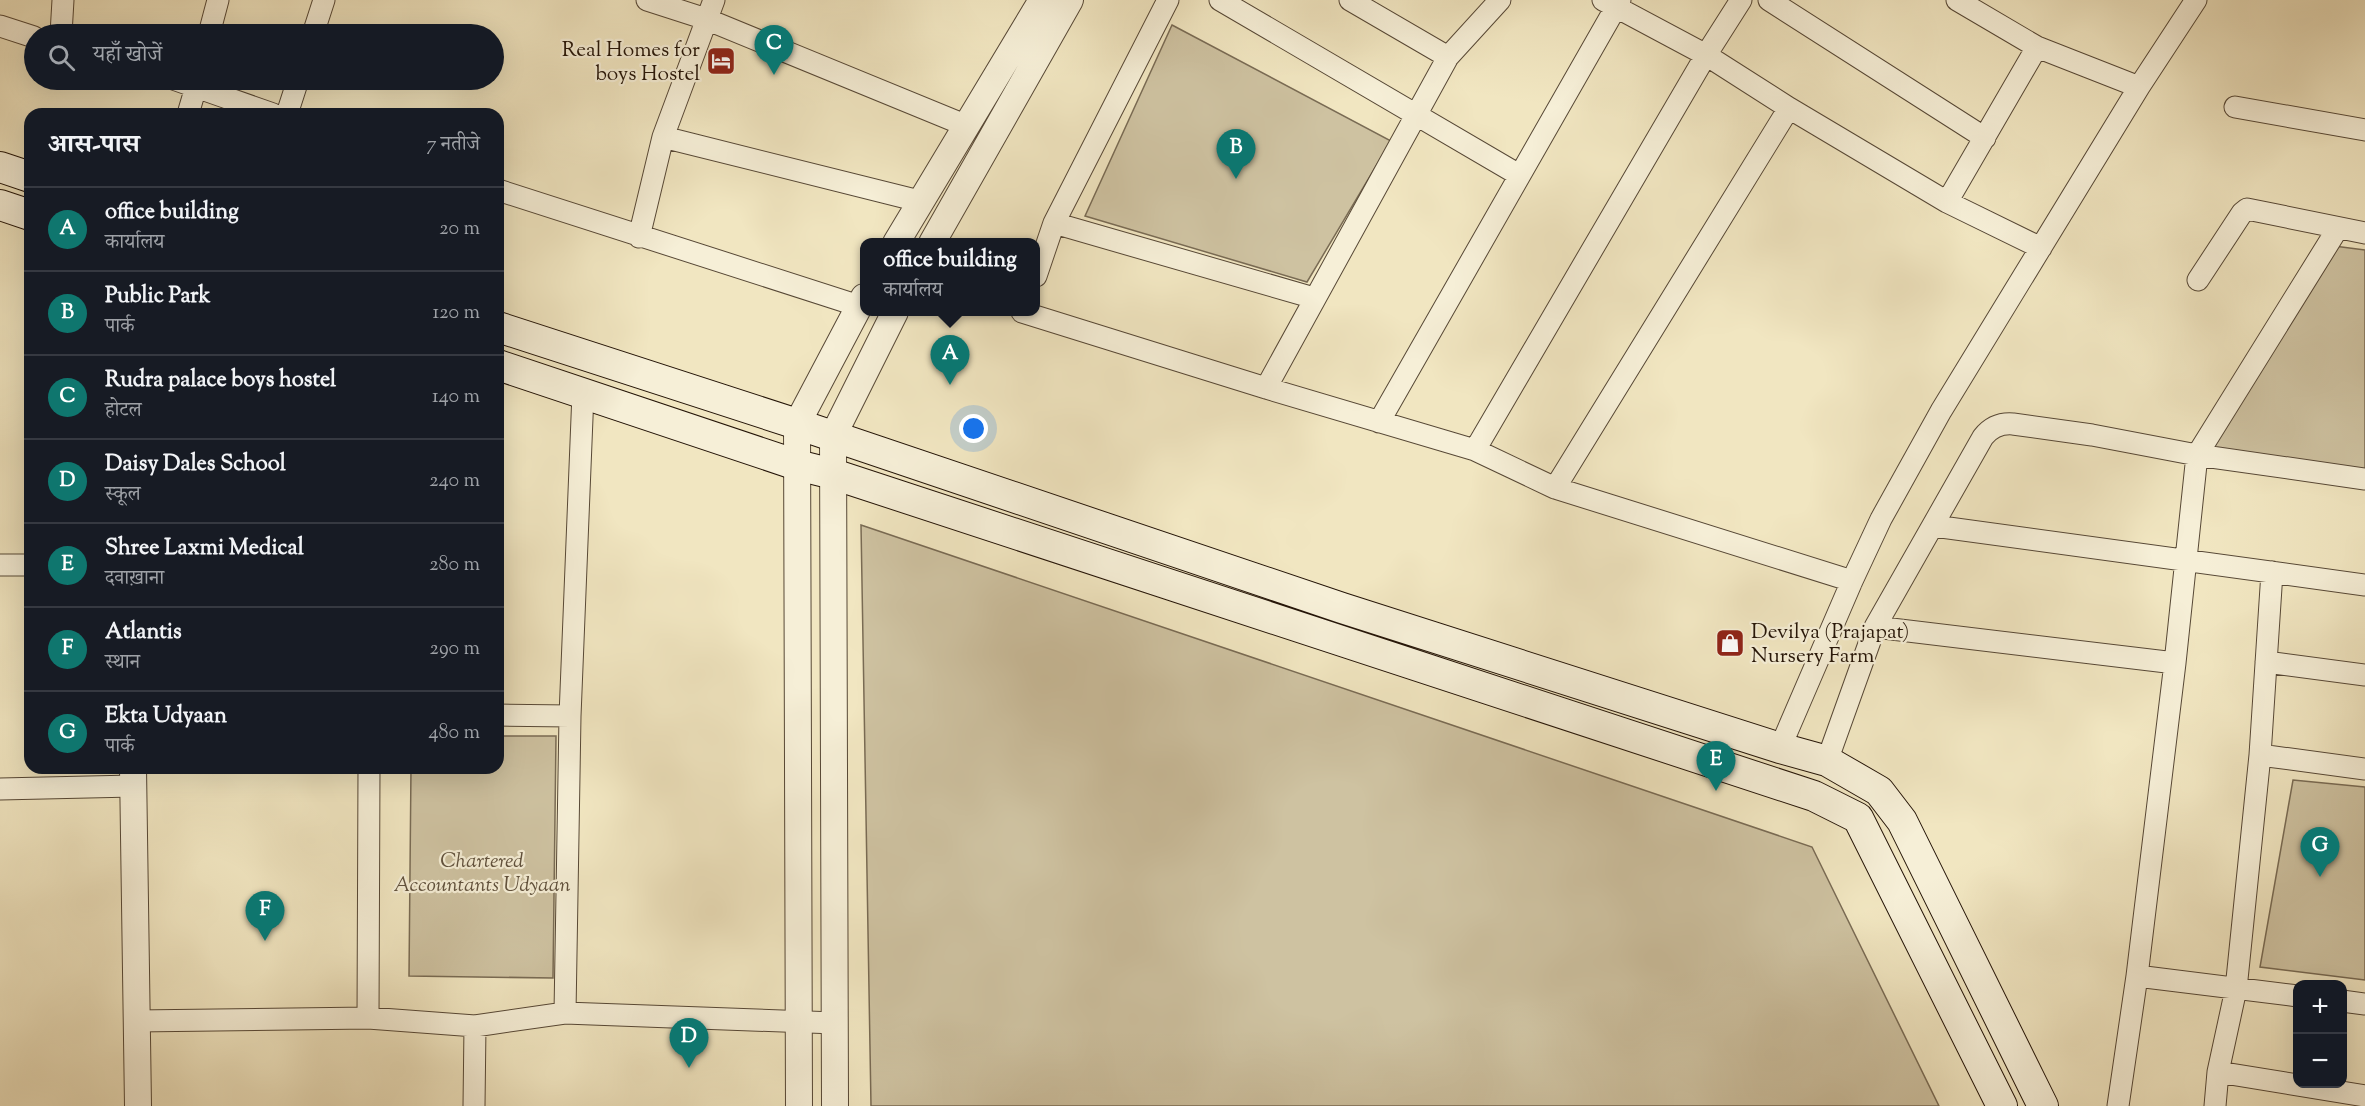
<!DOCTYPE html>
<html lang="hi">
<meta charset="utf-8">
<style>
:root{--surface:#171b24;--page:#20242c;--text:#f1f3f6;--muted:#9ea1a6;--line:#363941;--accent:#0f766e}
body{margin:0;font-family:"Sorts Mill Goudy","Noto Serif Devanagari",serif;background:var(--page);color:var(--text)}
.controls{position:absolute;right:18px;bottom:18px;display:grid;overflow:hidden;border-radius:12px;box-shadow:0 6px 24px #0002}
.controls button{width:54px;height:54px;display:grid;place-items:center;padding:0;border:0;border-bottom:2px solid var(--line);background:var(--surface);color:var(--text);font:30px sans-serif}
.you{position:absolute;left:974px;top:429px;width:21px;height:21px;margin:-15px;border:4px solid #fff;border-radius:50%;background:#1a73e8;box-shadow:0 0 0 9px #1a73e833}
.badge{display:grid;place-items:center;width:39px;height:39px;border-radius:50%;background:var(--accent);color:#fff;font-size:20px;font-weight:700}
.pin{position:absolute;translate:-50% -50px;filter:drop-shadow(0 2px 3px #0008)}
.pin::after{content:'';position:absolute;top:32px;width:21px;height:18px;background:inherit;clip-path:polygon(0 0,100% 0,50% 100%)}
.popup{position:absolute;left:860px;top:238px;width:180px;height:78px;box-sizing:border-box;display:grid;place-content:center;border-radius:12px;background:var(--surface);filter:drop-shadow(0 2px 4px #0005);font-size:20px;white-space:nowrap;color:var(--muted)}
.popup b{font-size:22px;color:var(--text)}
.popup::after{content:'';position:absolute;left:50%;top:100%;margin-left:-12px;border:12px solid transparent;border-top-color:var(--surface)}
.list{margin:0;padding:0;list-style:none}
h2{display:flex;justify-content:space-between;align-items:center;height:78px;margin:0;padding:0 24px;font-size:26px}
h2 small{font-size:20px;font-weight:400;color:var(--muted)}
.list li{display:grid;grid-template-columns:39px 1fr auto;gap:18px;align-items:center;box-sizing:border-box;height:84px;padding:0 24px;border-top:2px solid var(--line)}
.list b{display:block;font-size:22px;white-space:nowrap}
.list p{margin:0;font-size:20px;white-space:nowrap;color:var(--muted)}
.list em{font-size:20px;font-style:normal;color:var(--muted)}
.icon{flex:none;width:33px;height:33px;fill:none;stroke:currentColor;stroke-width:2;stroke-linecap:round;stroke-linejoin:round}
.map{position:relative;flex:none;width:2365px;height:1106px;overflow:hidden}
.search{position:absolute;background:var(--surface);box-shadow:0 6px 24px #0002;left:24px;top:24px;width:480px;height:66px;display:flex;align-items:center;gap:15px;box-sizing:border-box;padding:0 21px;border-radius:33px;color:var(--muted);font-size:22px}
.panel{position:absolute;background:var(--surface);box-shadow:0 6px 24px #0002;left:24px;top:108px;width:480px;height:666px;border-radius:18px}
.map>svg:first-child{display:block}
.green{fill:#cec2a1;stroke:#796b54;stroke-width:1.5}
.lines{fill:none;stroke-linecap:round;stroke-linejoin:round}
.minor-casing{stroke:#574836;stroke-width:23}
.tertiary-casing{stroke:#574836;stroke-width:28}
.secondary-casing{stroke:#241407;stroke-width:32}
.minor{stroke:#f6efd7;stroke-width:21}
.tertiary{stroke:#f6efd7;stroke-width:26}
.secondary{stroke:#f6efd7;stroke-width:30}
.labels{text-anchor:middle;stroke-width:4.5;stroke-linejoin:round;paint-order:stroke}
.poi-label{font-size:21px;fill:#241407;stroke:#f6efd7;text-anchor:end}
.park-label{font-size:21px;font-style:italic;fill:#60513d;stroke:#f6efd7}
</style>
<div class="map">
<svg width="2365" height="1106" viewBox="0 0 2365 1106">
<rect width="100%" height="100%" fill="#f1e6c1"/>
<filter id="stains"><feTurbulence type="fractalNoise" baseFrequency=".00333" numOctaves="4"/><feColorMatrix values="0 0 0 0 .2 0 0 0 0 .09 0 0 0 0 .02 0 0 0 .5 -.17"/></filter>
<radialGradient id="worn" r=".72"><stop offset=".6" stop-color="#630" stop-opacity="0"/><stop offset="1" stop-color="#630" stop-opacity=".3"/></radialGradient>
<!-- green -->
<path class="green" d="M 1172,25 L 1391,141 L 1307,282 L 1085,216 Z
M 2334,246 L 2365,250 L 2365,471 L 2208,453 Z
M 861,525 L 1812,847 L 1939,1106 L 871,1106 Z
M 498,736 L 556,736 L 553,978 L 409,976 L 411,768 L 498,768 Z
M 2293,780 L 2365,787 L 2365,980 L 2260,967 Z"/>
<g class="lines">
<!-- minor casing -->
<g class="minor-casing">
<path id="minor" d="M 647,0 L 706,19 L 967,126
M 1220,0 L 1519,175
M 1350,0 L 1448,57
M 1603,0 L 1706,55 L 1789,108 L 1947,202 L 2041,248
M 1769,0 L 1985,138
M 1957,0 L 2037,47 L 2139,87
M 0,26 L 34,37
M 61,34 L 63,0
M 209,34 L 218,0
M 313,34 L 324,0
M 176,80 L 273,114
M 2235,107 L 2365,130
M 188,114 L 198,80
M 287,114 L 298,80
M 663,137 L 919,201
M 498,190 L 859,306
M 1947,202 L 2037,47
M 1054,223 L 1314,298
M 639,237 L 663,137 L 714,0
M 1036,276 L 1054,223 L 1168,0
M 2198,280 L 2242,213 L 2247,209 L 2365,233
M 1022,312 L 1266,388 L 1475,450 L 1555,488 L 1852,581
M 1266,388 L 1448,57 L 1500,0
M 1379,422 L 1620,0
M 1475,450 L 1706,55 L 1741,0
M 1555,488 L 1789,108
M 1934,526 L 2365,585
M 0,565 L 30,565
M 1875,627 L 2175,663
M 2266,662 L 2365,675
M 498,715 L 570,716
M 1780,748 L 1852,581 L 1881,519 L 1941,411 L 2139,87 L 2196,0
M 2260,755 L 2365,769
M 1827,761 L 1875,627 L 1983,437 C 1991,427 2001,423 2013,424 L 2092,435 L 2197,455 L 2365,479
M 0,789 L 133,786
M 2137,976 L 2298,996
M 2342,1001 L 2365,1004
M 565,1013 L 570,716 L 583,393
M 368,1018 L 369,768
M 136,1021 L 368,1018 L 475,1026 L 565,1013 L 835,1023
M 2218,1072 L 2365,1096
M 474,1106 L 475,1026
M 2118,1106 L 2137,976 L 2175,663 L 2197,455 L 2338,228
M 2215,1106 L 2218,1072 L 2236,989 L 2260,755 L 2272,572"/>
</g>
<!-- tertiary casing -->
<g class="tertiary-casing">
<path id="tertiary" d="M 896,243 L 1042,0
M 932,243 L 1070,0
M 133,768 L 138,1106
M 799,1106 L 797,424 L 864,297
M 835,1106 L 833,436 L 895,312"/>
</g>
<!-- secondary casing -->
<g class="secondary-casing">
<path id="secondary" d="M 0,167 L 30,177
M 0,205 L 30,215
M 498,327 L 797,424 L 1342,608 L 1780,748 L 1827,761 L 1879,791 L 1902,821 L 2043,1106
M 498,365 L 797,465 L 833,474 L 1814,796 L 1858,818 L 2002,1106"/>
</g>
<!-- minor -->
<use href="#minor" class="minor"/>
<!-- tertiary -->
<use href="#tertiary" class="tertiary"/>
<!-- secondary -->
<use href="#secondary" class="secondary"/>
</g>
<!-- icons -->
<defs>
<g id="hotel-square" transform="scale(1.5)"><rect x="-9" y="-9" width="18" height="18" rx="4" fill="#8f2418" stroke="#f6efd7"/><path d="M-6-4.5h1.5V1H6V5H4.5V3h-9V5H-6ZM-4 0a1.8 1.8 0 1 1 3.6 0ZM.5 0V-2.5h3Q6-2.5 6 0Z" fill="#fff"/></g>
<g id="shop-square" transform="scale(1.5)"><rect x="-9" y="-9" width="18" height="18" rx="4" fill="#8f2418" stroke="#f6efd7"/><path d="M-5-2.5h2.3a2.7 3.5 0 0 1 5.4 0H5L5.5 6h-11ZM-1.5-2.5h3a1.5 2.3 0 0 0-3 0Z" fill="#fff"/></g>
</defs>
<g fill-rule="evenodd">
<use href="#hotel-square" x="721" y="61"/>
<use href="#shop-square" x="1730" y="643"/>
</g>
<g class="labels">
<!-- poi labels -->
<g class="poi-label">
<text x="700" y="56">Real Homes for<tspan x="700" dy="24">boys Hostel</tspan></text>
<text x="1751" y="638" text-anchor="start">Devilya (Prajapat)<tspan x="1751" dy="24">Nursery Farm</tspan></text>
</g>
<!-- park labels -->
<g class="park-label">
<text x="482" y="867">Chartered<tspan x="482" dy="24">Accountants Udyaan</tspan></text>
</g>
</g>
<rect width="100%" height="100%" filter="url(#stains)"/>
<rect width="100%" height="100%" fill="url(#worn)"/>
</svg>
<div class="controls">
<button>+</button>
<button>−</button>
</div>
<div class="you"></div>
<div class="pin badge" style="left:950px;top:385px">A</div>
<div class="popup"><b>office building</b>कार्यालय</div>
<div class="pin badge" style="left:1236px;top:179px">B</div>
<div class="pin badge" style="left:774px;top:75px">C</div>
<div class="pin badge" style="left:689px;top:1068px">D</div>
<div class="pin badge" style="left:1716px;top:791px">E</div>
<div class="pin badge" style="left:265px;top:941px">F</div>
<div class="pin badge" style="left:2320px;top:877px">G</div>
<div class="search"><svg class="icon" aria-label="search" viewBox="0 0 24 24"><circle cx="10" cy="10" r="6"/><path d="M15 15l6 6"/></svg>यहाँ खोजें</div>
<section class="panel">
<h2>आस-पास<small>7 नतीजे</small></h2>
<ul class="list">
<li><span class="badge">A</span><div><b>office building</b><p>कार्यालय</p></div><em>20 m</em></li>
<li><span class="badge">B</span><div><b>Public Park</b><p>पार्क</p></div><em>120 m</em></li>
<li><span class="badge">C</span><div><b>Rudra palace boys hostel</b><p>होटल</p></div><em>140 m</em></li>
<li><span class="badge">D</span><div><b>Daisy Dales School</b><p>स्कूल</p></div><em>240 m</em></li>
<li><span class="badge">E</span><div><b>Shree Laxmi Medical</b><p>दवाख़ाना</p></div><em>280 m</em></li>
<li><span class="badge">F</span><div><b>Atlantis</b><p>स्थान</p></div><em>290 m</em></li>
<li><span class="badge">G</span><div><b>Ekta Udyaan</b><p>पार्क</p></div><em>480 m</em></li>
</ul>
</section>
</div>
